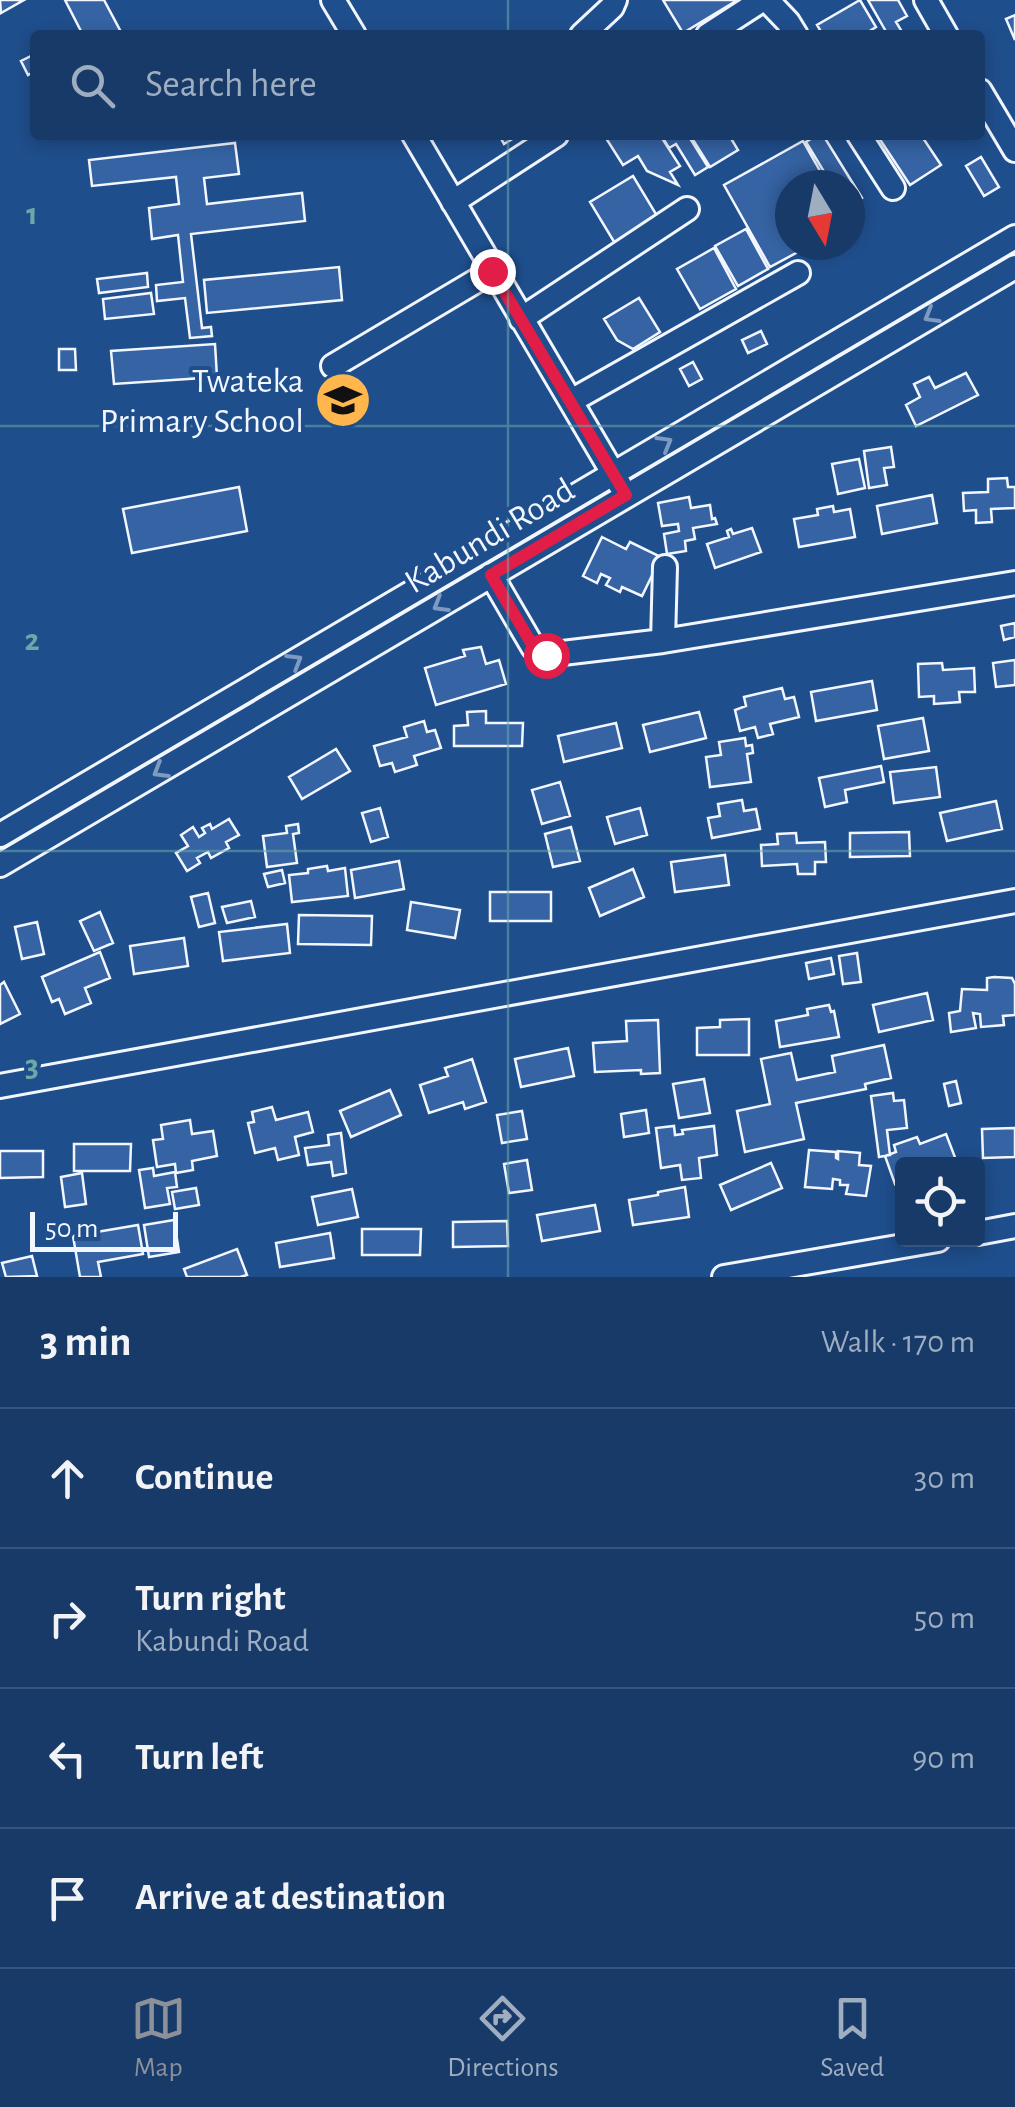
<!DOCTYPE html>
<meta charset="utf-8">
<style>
:root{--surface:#173a69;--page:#244571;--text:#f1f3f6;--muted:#9eadc0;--line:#36547d;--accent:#8c9099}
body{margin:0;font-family:"Alegreya Sans",sans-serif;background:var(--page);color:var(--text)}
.controls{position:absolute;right:30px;bottom:30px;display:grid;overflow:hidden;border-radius:10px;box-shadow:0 5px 15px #0003}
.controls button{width:90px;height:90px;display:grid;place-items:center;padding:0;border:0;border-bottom:2px solid var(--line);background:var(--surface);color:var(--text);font:50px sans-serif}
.compass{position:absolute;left:775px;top:170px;width:90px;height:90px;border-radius:50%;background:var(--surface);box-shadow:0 5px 15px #0003;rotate:170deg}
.scale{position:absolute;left:30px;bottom:25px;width:148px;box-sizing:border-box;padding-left:10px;border:5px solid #f2f6ff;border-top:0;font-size:28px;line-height:35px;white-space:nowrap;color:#f2f6ff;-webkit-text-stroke:8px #1f4e8c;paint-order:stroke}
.stop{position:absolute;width:30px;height:30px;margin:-22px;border:8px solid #e11d48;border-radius:50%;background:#fff}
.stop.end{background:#e11d48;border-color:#fff;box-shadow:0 2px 10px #0008}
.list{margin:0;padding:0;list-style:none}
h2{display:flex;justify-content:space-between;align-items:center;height:130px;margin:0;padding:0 40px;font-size:42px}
h2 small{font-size:32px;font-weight:400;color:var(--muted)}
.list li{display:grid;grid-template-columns:65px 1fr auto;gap:30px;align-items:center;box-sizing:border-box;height:140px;padding:0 40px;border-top:2px solid var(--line)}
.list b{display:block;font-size:38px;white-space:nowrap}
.list p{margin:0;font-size:32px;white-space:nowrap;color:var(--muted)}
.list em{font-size:32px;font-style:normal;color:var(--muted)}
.icon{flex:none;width:55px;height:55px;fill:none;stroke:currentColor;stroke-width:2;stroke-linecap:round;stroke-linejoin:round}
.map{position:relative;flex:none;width:1015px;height:1277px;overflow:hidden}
.search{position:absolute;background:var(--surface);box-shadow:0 5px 15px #0003;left:30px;right:30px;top:30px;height:110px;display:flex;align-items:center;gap:25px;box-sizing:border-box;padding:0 35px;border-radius:10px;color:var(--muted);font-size:38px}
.sheet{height:690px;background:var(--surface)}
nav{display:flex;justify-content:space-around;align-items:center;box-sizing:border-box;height:140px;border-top:2px solid var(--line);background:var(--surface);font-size:28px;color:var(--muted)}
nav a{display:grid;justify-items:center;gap:5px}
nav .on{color:var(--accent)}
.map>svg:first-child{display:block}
.building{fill:#3563a3;stroke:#f2f6ff;stroke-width:2.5}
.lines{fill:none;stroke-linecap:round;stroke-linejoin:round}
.minor-casing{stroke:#f2f6ff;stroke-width:28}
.minor{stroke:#1f4e8c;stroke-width:22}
.oneway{stroke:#7e9ac0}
.route{stroke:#e11d48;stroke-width:12}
.grid{fill:none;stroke:#6aa9a8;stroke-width:2.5;stroke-opacity:0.55}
.labels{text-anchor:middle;stroke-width:8;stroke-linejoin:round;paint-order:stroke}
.poi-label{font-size:35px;fill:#f2f6ff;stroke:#1f4e8c;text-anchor:end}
.street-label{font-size:35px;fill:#f2f6ff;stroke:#1f4e8c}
.grid-label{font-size:32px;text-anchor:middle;font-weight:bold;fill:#6aa9a8;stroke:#1f4e8c;stroke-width:8;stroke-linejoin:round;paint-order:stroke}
</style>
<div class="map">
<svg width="1015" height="1277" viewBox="0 0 1015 1277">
<rect width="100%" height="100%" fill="#1f4e8c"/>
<!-- building -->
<path class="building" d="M 0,0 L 24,0 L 1,13 Z
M 65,0 L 104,0 L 121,32 L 114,35 L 83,35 Z
M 663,0 L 736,0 L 736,1 L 683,33 Z
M 860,0 L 876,27 L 863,35 L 823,35 L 817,25 Z
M 868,0 L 898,0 L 907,16 L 896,22 L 904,35 L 888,35 Z
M 1015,15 L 1015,40 L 1006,19 Z
M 35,54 L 35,71 L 28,75 L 21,61 Z
M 499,135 L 519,135 L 504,144 Z
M 604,135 L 660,135 L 680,166 L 670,172 L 678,185 L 647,171 L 638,156 L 623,165 Z
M 661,135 L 688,135 L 708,167 L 695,175 L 676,144 L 669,148 Z
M 690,135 L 729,135 L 738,150 L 710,167 Z
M 817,135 L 823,135 L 862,198 L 853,204 L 850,216 L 850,185 L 832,185 L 806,142 Z
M 877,135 L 921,135 L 941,165 L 910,185 Z
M 803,141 L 828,185 L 790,185 L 790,245 L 811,245 L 770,267 L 724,185 Z
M 235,143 L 239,174 L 204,178 L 207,204 L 302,193 L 305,221 L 191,234 L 202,328 L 211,327 L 212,336 L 190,338 L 185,298 L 157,301 L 156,285 L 183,282 L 178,235 L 152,239 L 149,208 L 179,204 L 176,177 L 92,186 L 89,160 Z
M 981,157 L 999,187 L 984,196 L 966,166 Z
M 633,176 L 662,224 L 619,250 L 590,202 Z
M 746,229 L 768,269 L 738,286 L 715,246 Z
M 714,248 L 736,289 L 700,309 L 677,269 Z
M 339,267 L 342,300 L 207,313 L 204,280 Z
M 147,273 L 148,287 L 99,293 L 97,279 Z
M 151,293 L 154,314 L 105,319 L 103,299 Z
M 639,298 L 660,332 L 633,349 L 617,340 L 604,319 Z
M 761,331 L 767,344 L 748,353 L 742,340 Z
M 215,344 L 217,377 L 114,384 L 111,351 Z
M 59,349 L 75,349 L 76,370 L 59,370 Z
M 693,362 L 702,379 L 689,386 L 680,369 Z
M 966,373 L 978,395 L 916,426 L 906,405 L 920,397 L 914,384 L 929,377 L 935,388 Z
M 891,447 L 894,467 L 884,468 L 887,485 L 869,488 L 864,451 Z
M 859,459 L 865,488 L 838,494 L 832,464 Z
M 1007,478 L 1008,487 L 1015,487 L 1015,508 L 991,509 L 992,522 L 976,523 L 976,510 L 964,511 L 963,493 L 988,492 L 988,479 Z
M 239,487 L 247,531 L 132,553 L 123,509 Z
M 932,495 L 937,523 L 882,534 L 877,506 Z
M 689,497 L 691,508 L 710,505 L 712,519 L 715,518 L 717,524 L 693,528 L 695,539 L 685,541 L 686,551 L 667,554 L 664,534 L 679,531 L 678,524 L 662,526 L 658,503 Z
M 833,506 L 834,512 L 850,509 L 855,537 L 799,547 L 794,519 L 818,515 L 817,509 Z
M 752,528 L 761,552 L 715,568 L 707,544 L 729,537 L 727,531 L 731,529 L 733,534 Z
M 602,537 L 626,549 L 630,542 L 661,557 L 642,596 L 622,587 L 620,592 L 606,585 L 610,578 L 601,574 L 597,583 L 583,576 Z
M 1015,623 L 1015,637 L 1004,640 L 1001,626 Z
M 481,647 L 486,664 L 499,660 L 506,684 L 436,705 L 425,668 L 465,656 L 463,650 Z
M 1015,660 L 1015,685 L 996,687 L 993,663 Z
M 942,663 L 943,670 L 974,668 L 975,692 L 959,692 L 960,702 L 934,704 L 934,696 L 919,697 L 918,664 Z
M 872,681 L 877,710 L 816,721 L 811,692 Z
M 782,688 L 785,699 L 794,697 L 799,717 L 770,724 L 773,734 L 758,738 L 755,727 L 740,731 L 735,710 L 746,706 L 744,697 Z
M 486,711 L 486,723 L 523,723 L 522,746 L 454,746 L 454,726 L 468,725 L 467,712 Z
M 699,712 L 706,738 L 650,752 L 643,725 Z
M 923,718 L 929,751 L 884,759 L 878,726 Z
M 424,721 L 427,732 L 435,730 L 441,748 L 414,756 L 417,765 L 395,772 L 392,763 L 380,766 L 374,746 L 407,737 L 404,727 Z
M 616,723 L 622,748 L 564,762 L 558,736 Z
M 745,738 L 746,746 L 752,745 L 753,753 L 747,754 L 751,782 L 710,787 L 706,757 L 721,755 L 719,742 Z
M 336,749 L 350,771 L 302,799 L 289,777 Z
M 881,766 L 884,782 L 845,790 L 847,802 L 825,807 L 819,778 Z
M 936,767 L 940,797 L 894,803 L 890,772 Z
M 560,782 L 570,816 L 542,824 L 532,790 Z
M 742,800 L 744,811 L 756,809 L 760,829 L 712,838 L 708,818 L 720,816 L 718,804 Z
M 996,801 L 1002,829 L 947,841 L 940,813 Z
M 380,808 L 388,837 L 371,842 L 362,813 Z
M 640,808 L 647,835 L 615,844 L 607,817 Z
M 229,819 L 239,835 L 226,842 L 229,848 L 211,858 L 208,852 L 197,858 L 200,863 L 187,871 L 176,853 L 188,846 L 181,835 L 193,827 L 199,837 L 205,833 L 202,828 L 210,824 L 212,829 Z
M 298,824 L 299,833 L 293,834 L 297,863 L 267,867 L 263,836 L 287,833 L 286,826 Z
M 571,827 L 580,861 L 553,867 L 545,834 Z
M 909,832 L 910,856 L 850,857 L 850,833 Z
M 796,833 L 797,843 L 825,842 L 826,862 L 815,862 L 815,874 L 798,874 L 797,864 L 762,866 L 761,845 L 778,844 L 777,834 Z
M 725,855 L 729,885 L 675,892 L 671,862 Z
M 399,861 L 404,889 L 355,898 L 351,870 Z
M 327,866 L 328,871 L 345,868 L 348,896 L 292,902 L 289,875 L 308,873 L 308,869 Z
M 633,869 L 644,897 L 600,916 L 589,888 Z
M 282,870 L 285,883 L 268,887 L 264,874 Z
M 490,892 L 551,892 L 551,921 L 490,921 Z
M 208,893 L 215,923 L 199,927 L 191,897 Z
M 251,901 L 255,917 L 227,923 L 222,907 Z
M 411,902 L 460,910 L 455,938 L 407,930 Z
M 100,912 L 113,943 L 94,951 L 80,921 Z
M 299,915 L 372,916 L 371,945 L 298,944 Z
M 37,922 L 44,954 L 22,959 L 15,927 Z
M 287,924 L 290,953 L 223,961 L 219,932 Z
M 184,938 L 188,966 L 134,974 L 130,946 Z
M 100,952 L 110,978 L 85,988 L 91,1003 L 65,1014 L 59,999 L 52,1002 L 42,977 Z
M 857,953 L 861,982 L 843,984 L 839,956 Z
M 831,958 L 834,974 L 809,979 L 806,963 Z
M 994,977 L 1012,978 L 1015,984 L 1015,1015 L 1003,1016 L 1004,1025 L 981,1027 L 980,1014 L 973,1013 L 976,1028 L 951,1032 L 949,1013 L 960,1011 L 962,989 L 987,990 L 987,978 Z
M 4,982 L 20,1014 L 0,1024 L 0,985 Z
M 927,993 L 933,1020 L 879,1032 L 873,1005 Z
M 829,1005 L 831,1012 L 834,1011 L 839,1037 L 780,1047 L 776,1021 L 808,1015 L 807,1009 Z
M 749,1019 L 749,1055 L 697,1055 L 697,1028 L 720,1027 L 720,1020 Z
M 658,1020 L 660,1073 L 641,1074 L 641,1070 L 595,1072 L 593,1043 L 627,1041 L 626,1021 Z
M 884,1045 L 891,1078 L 865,1084 L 866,1089 L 796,1103 L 804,1139 L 745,1152 L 737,1111 L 770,1104 L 761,1059 L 791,1053 L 797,1080 L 835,1072 L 832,1056 Z
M 568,1048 L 574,1076 L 521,1087 L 515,1059 Z
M 472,1059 L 486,1102 L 465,1109 L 463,1102 L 429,1113 L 420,1085 L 448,1076 L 445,1068 Z
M 704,1079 L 710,1113 L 679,1118 L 673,1084 Z
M 956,1081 L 961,1103 L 949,1106 L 944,1084 Z
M 390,1090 L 401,1115 L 351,1137 L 340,1111 Z
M 893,1093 L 894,1101 L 904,1100 L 907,1128 L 887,1130 L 890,1155 L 879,1157 L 871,1096 Z
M 272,1107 L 276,1120 L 308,1112 L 313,1132 L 295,1137 L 299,1155 L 278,1160 L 275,1148 L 255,1153 L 248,1123 L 254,1122 L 252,1112 Z
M 646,1110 L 649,1133 L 624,1137 L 621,1114 Z
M 522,1111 L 527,1139 L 502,1143 L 497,1115 Z
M 190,1120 L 192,1134 L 213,1131 L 217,1156 L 192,1161 L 193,1170 L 176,1173 L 175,1164 L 157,1167 L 153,1140 L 163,1139 L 161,1125 Z
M 674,1126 L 675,1135 L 683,1134 L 682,1130 L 714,1126 L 717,1155 L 699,1158 L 701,1178 L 682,1180 L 680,1165 L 661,1168 L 656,1128 Z
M 1015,1128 L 1015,1157 L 983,1158 L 982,1129 Z
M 341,1133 L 346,1173 L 333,1176 L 331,1162 L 308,1165 L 305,1148 L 329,1145 L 328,1135 Z
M 946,1134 L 956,1160 L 946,1164 L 902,1164 L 902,1181 L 895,1184 L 885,1156 L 896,1152 L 894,1145 L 917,1137 L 920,1144 Z
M 74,1144 L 131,1144 L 130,1171 L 74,1171 Z
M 809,1150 L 836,1152 L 836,1158 L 838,1159 L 838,1151 L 860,1153 L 859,1165 L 871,1166 L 866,1196 L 846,1194 L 848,1185 L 840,1185 L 840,1180 L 833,1179 L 832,1189 L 805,1187 Z
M 0,1151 L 43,1151 L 43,1177 L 0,1178 Z
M 527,1160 L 532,1190 L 509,1193 L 504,1164 Z
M 771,1163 L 782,1188 L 731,1210 L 720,1185 Z
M 153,1168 L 154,1176 L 175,1172 L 177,1187 L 167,1188 L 170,1204 L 145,1208 L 139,1170 Z
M 82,1173 L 86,1204 L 65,1207 L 61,1177 Z
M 685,1187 L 689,1217 L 633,1225 L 629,1200 L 658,1195 L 658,1192 Z
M 196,1188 L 199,1205 L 175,1209 L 172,1192 Z
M 352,1189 L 358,1217 L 318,1225 L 312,1197 Z
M 595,1205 L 600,1231 L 542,1241 L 537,1215 Z
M 174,1220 L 179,1252 L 149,1257 L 144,1225 Z
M 507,1221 L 508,1246 L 453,1247 L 453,1222 Z
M 138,1225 L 143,1254 L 98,1262 L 101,1277 L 80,1277 L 73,1236 Z
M 362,1229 L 421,1229 L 420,1255 L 362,1255 Z
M 330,1233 L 334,1258 L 280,1267 L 276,1243 Z
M 237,1249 L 247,1275 L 240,1277 L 187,1277 L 184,1269 Z
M 32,1256 L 37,1276 L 6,1277 L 2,1263 Z"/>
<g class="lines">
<!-- minor casing -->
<g class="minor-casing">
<path id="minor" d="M 333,0 L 354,35
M 767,0 L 788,22 L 796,35
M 926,0 L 946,35
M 582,35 L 612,7 L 615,0
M 708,35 L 762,0
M 980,91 L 1015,150
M 414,135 L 620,485
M 859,135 L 893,188
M 453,202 L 556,135
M 521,319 L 687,209
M 333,366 L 493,271
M 571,401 L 798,273
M 491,575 L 533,647 L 546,655 L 663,641 L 1015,583
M 663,641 L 665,567
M 0,835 L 1015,237
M 0,865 L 1015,267
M 0,1086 L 1015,901
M 978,1233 L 1015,1226
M 724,1277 L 938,1240"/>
</g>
<!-- minor -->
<use href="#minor" class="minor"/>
</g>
<!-- one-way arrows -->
<defs><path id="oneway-chevron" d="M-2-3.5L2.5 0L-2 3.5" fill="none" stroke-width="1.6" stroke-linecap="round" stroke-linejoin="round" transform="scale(2.5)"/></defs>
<g class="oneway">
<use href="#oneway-chevron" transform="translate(931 316) rotate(150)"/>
<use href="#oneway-chevron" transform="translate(665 443) rotate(-30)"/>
<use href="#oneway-chevron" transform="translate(440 605) rotate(149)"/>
<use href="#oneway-chevron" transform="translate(295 661) rotate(-31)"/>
<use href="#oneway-chevron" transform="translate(160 771) rotate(149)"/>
</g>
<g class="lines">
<!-- route -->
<path class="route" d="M 492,271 L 626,495 L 491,575 L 533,646 L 546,655"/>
</g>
<!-- grid -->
<path class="grid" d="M 508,0 L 508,35M 508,135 L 508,1277M 0,426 L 1015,426M 0,851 L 1015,851"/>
<!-- icons -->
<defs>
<g id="school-disc" transform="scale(2.875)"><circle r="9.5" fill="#ffb74d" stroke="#1f4e8c"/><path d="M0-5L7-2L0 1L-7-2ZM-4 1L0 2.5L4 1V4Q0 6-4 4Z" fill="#111"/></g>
</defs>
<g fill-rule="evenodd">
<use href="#school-disc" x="343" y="400"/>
</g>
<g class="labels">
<!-- poi labels -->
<g class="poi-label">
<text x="304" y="392">Twateka<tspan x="304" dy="40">Primary School</tspan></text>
</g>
<!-- street labels -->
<g class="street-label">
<text transform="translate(489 535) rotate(-31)" y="12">Kabundi Road</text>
</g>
</g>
<g class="grid-label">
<text x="32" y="224">1</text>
<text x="32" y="650">2</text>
<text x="32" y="1076">3</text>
</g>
</svg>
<div class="controls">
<button><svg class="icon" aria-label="locate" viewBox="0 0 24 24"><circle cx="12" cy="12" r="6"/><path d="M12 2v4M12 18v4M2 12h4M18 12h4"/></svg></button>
</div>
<svg class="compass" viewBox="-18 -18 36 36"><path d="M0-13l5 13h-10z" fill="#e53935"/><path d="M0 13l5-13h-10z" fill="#9eadc0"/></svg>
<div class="scale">50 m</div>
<div class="stop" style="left:546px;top:655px"></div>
<div class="stop end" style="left:492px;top:271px"></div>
<div class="search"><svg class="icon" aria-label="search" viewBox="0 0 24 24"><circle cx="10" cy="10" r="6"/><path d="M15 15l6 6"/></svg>Search here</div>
</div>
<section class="sheet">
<h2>3 min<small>Walk · 170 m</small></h2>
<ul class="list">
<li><svg class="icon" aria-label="ahead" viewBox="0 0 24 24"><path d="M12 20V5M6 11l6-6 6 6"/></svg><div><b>Continue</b></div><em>30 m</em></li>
<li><svg class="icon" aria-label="right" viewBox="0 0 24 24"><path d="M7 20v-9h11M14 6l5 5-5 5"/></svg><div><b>Turn right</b><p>Kabundi Road</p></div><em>50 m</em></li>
<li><svg class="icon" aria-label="left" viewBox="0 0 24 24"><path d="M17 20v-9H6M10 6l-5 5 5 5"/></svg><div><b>Turn left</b></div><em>90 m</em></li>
<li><svg class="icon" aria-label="arrive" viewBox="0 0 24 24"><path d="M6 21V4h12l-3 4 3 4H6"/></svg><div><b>Arrive at destination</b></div></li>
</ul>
</section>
<nav>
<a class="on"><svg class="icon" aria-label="map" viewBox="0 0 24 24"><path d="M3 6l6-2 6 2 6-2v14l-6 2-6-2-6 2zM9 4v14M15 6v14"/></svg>Map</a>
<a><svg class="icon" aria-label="directions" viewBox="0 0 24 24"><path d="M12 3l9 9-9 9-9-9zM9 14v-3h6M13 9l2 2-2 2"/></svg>Directions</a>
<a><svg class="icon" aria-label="saved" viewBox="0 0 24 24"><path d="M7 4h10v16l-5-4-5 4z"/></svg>Saved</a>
</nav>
